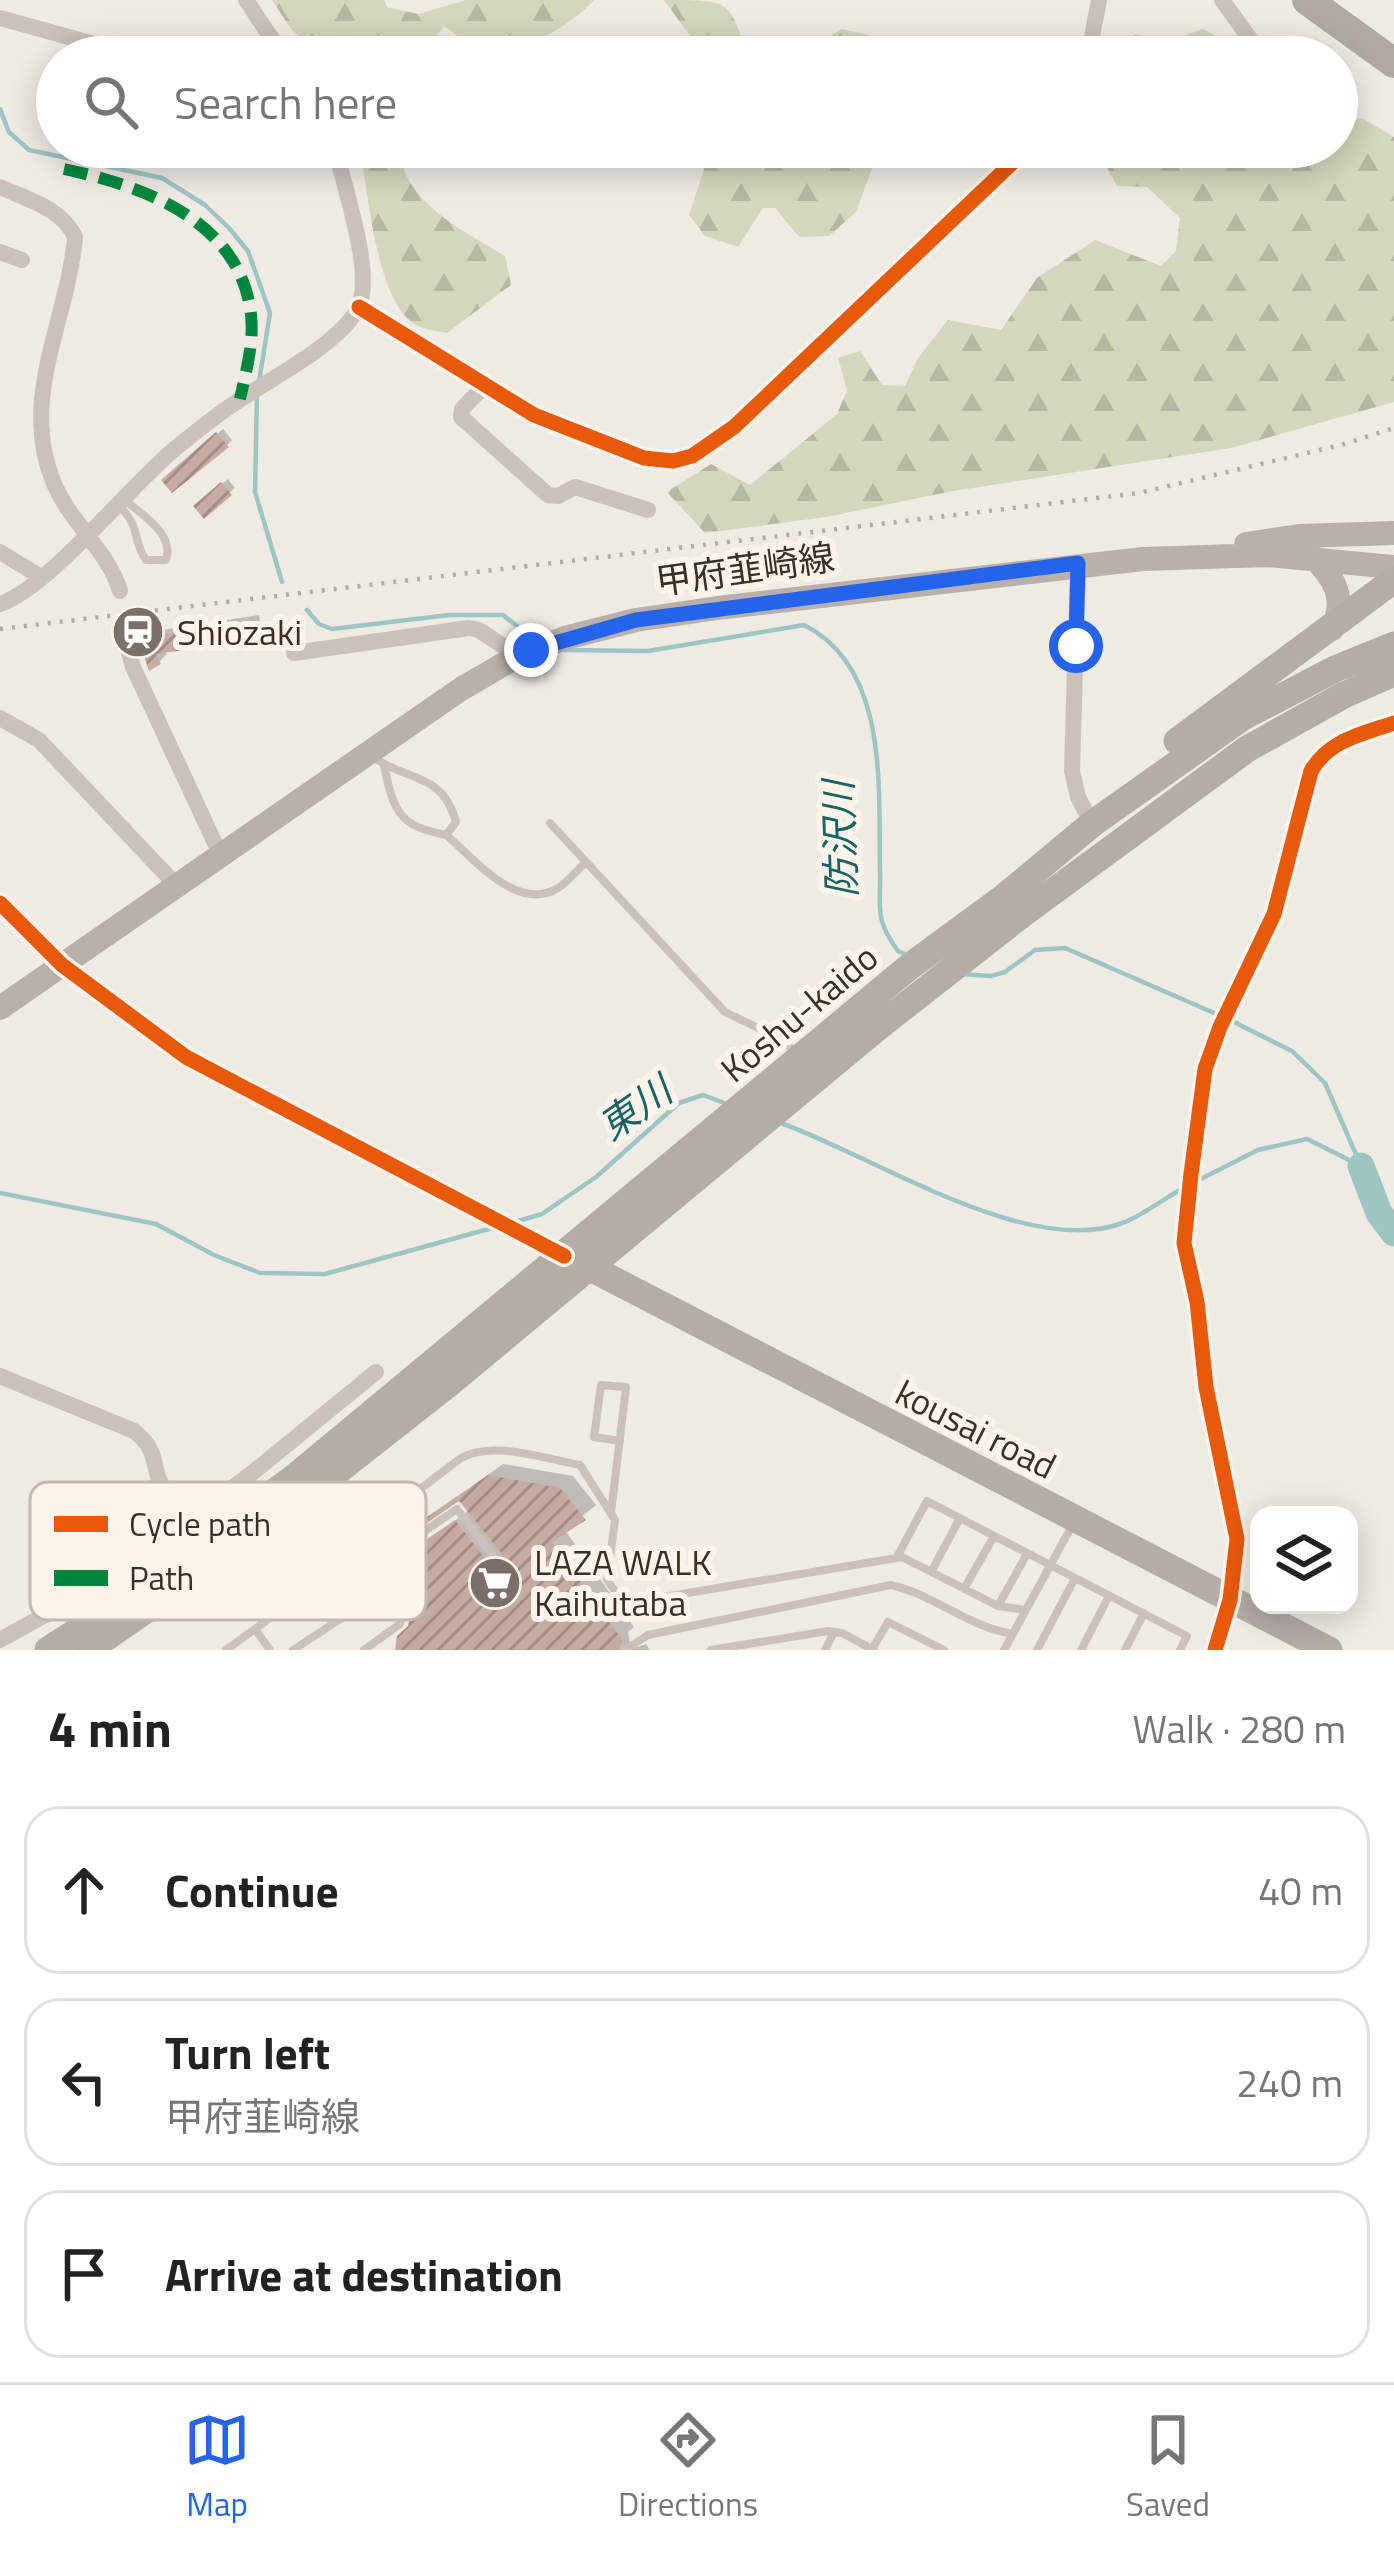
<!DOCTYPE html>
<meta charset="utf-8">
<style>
:root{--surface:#fff;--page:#f2f2f2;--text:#222;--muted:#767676;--line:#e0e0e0;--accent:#2563eb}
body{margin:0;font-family:"Titillium Web","Noto Sans JP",sans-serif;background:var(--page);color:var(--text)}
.controls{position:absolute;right:36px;bottom:36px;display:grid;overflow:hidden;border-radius:24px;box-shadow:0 6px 30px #0003}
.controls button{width:108px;height:108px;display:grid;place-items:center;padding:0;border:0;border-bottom:3px solid var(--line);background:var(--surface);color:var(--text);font:60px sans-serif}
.stop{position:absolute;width:36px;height:36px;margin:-27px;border:9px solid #2563eb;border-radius:50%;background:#fff}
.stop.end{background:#2563eb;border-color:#fff;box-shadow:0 3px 12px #0008}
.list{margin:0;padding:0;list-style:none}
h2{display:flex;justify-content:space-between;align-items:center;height:156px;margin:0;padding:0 48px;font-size:51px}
h2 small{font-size:39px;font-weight:400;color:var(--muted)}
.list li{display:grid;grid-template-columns:78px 1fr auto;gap:36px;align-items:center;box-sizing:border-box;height:168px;margin:0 24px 24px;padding:0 24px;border:3px solid var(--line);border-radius:36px}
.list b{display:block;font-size:45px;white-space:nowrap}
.list p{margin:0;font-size:39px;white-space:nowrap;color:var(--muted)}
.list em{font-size:39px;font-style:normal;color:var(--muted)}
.icon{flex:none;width:66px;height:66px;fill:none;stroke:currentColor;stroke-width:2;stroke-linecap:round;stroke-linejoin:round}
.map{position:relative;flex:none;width:1394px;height:1650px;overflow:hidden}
.search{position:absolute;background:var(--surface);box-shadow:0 6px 30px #0003;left:36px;right:36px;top:36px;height:132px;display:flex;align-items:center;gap:30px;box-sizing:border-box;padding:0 42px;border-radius:66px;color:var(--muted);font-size:45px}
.sheet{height:732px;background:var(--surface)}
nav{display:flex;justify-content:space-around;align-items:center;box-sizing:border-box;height:168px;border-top:3px solid var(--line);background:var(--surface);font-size:33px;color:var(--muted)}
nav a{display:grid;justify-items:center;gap:6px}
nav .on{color:var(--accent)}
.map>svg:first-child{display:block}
.forest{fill:url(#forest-firs)}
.shadow{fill:#0003}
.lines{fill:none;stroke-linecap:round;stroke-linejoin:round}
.stream{stroke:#9dc6c3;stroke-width:4.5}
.river{stroke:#9dc6c3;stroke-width:27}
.building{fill:url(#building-hatch)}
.service{stroke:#cac1bc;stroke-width:8}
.minor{stroke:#cac1bc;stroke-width:16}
.tertiary{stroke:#cac1bc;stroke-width:21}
.primary{stroke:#b9b0ab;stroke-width:24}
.trunk{stroke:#b4aca7;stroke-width:27}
.motorway{stroke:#afa8a3;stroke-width:30}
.rail{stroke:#b2aaa6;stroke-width:4.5;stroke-dasharray:3 9;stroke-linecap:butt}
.quiet{stroke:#00873e;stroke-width:12;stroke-dasharray:24 12;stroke-linecap:butt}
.cycleway-casing{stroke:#fcf3eb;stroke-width:22}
.cycleway{stroke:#e8590c;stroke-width:15}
.route{stroke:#2563eb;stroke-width:15}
.labels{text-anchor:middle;stroke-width:12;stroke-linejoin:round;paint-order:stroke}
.street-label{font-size:36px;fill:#3c2d29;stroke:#fcf3eb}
.poi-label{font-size:36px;fill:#3c2d29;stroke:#fcf3eb;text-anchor:start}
.water-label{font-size:39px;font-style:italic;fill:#186362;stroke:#fcf3eb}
.key{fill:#fcf3eb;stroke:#c2b8b1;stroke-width:3}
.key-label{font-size:33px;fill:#3c2d29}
</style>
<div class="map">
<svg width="1394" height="1650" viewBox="0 0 1394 1650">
<defs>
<pattern id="forest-firs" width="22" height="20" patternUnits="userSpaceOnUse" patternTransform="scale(3)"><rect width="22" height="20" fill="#d3d7bc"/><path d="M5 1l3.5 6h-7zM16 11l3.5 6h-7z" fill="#b6b9a2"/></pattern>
<pattern id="building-hatch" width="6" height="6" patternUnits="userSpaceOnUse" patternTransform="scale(3)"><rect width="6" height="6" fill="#c6aba3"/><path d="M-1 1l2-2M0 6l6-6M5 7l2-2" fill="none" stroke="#a28c85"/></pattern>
</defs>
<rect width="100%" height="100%" fill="#f0eae4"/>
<!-- forest -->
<path class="forest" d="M 272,0 L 384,0 L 387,7 L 418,14 L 466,0 L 594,0 C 572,25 524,53 488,49 C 472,48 457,35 444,26 L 419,57 L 320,57 L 291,29 Z
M 664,0 C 734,0 727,0 749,57 L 696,57 L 693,40 Z
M 842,29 L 869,35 L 889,57 L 793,57 Z
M 1203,29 L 1258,57 L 1110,57 L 1135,34 L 1166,42 Z
M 1362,118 L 1394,137 L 1394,402 L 1231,448 L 953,491 L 826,517 L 705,533 L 667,492 L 711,464 L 750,485 L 837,414 L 847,390 L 838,358 L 860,351 L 882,385 L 905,386 L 918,358 L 948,320 L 1001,330 L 1037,278 L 1095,240 L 1161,266 L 1176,251 L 1180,218 L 1147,187 L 1117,186 L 1096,147 L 1337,147 L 1337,124 Z
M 360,147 L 399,147 C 402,202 464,231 505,256 L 511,285 L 447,333 C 438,331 426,330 418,326 C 376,306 368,191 360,147 Z
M 700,147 L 880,147 L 856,212 L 829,236 L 799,237 L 775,208 L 763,208 L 738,247 L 705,236 L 689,215 L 705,166 Z"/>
<!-- shadow -->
<path class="shadow" d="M 223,429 L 232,440 L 227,445 L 165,480 Z
M 228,479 L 235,488 L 204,514 L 197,506 Z
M 259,615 L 261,629 L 253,637 L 164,650 L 167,654 L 159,662 L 142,639 L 149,632 Z
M 503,1464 L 573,1476 L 596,1505 L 565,1530 L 634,1627 L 628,1632 L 630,1643 L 638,1647 L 646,1644 L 650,1650 L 395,1650 L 411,1627 L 429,1541 L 470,1509 L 460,1497 L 414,1528 Z"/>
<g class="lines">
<!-- stream -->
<path class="stream" d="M 0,109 L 9,132 L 29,150 L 162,178 L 205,205 L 229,228 L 248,251 L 270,313 L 259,382
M 257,393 L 255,492 L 282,582
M 307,610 L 319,624 L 332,629 L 449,615 L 503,615 L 536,641
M 564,650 L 648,651 L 804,625 C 890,668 878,790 880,871 C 881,889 877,910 884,927 C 887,935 893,944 898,951 L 905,954
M 961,974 L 991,976 L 1005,972 L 1035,950 L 1065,948 L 1221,1016
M 1232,1021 L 1292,1051 L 1325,1083 L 1361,1166
M 778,1122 C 870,1154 1024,1257 1120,1224 C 1143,1216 1163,1199 1185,1187
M 1195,1182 L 1258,1150 L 1307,1139 L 1361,1166
M 0,1193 L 156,1224 L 214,1255 L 260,1273 L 325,1274 L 496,1227
M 518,1221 L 542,1214 L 596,1177 L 679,1103 L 703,1095 L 727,1104"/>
<!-- river -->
<path class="river" d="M 1361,1166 L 1379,1213 L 1394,1233"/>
</g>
<!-- building -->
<path class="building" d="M 216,432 L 229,447 L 172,493 L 161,480 Z
M 221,482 L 232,495 L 204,519 L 193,506 Z
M 252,621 L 255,640 L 156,654 L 161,664 L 149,671 L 138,638 Z
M 488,1475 L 560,1488 L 586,1520 L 552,1542 L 623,1641 L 617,1650 L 395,1650 L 397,1636 L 408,1626 L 426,1540 L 455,1520 L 490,1565 L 498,1567 L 503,1563 L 502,1554 L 459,1501 L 411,1534 L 408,1530 Z"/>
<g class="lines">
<!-- service -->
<path class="service" d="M 120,507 C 141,527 132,540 146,560 L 166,560 C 175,533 141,515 123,498
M 373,757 C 407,782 442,771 456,822 L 446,835 C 397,826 394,810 384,766
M 550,823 L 725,1012 L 785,1041 L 794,1052
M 446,835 C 475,859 517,913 558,888 C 568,882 577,870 586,862
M 611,1513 L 626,1387 L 601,1385 L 594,1437 L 620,1441
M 897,1557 L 927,1501 L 1187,1636 L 1180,1650
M 931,1572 L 960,1518
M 964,1589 L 994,1536
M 998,1606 L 1027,1554
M 255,1629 L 308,1589 L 332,1622
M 872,1649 L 888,1622 L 944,1650
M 226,1650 L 255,1629 L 270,1650
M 293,1650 L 374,1597 L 391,1511 L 461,1458 C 493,1440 545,1459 580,1465 L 615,1520 L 607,1580 L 620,1598 L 634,1602 L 902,1557 L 998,1606 L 1026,1610
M 364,1650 L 400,1624 L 419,1535 L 457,1509 L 496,1559
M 625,1650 L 648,1635 L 891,1585 C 935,1595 968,1627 1013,1634
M 711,1650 L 828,1631 L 842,1633 L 874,1650
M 825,1650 L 834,1632
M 1004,1650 L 1074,1522
M 1037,1650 L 1075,1578
M 1081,1650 L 1109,1596
M 1125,1650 L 1144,1613"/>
<!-- minor -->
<path class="minor" d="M 246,0 L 284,57
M 1222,0 L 1263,57
M 0,18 L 105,47 L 103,57
M 1088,57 L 1099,0
M 259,147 L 337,153
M 0,187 C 27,199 63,209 75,237 C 68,320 19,398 53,481 C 69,522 108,550 120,591
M 0,252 L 22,260
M 359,307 L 534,415 L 644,458 L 673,461 L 692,456 L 734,427 L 1029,147
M 485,385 L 462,409 L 461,417 L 548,495 L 558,496 L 575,487 L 648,510
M 0,552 L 41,577
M 1078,563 L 1072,771 L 1078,797 L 1092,824
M 0,604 C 50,587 130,485 177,447 C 196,432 215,416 235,403 C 268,380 340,344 358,308 C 375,274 343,185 335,147
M 125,638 L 133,667 L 220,854
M 294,653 L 469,628 L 479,630 L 518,656
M 0,718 L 39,740 L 176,885
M 0,903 L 62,965
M 0,1376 L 134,1431 C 161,1452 150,1467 164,1490 C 175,1509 196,1525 211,1541
M 0,1640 L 105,1582 L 251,1474 L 376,1372
M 1215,1650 L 1230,1600 L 1237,1539 L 1206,1387 L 1197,1302 L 1184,1243 L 1191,1174 L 1205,1069 L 1220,1027 L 1274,914 L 1311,771 C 1329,740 1362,734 1394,723"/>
<!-- tertiary -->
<path class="tertiary" d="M 62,965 L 186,1057 L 564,1256"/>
<!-- primary -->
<path class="primary" d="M 1246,544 L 1299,536 L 1394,533
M 1313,557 C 1335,578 1347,600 1332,629
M 0,1008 L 461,689 L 518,656 L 565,638 L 636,620 L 718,608 L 1143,559 L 1267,555 L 1394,567"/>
<!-- trunk -->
<path class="trunk" d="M 1177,741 L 1394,580
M 581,1263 L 1329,1650
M 48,1650 L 142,1590 L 296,1476 L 909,967 L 1003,898 L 1092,824 L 1243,717 L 1335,669 L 1394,645
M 88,1650 L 273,1522 L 446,1386 L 877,1028 L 1020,916 L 1247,749 L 1344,695 L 1394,673"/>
<!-- motorway -->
<path class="motorway" d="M 1307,0 L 1394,63"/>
<!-- rail -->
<path class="rail" d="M 0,629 L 1139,493 L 1341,445 L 1394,428"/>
<!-- quiet -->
<path class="quiet" d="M 64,169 C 144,186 241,221 251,315 C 254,343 246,372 240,399"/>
<!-- cycleway casing -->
<g class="cycleway-casing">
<path id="cycleway" d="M 359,307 L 534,415 L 644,458 L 673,461 L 692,456 L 734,427 L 1029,147
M 0,903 L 62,965 L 186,1057 L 564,1256
M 1215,1650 L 1230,1600 L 1237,1539 L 1206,1387 L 1197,1302 L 1184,1243 L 1191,1174 L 1205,1069 L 1220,1027 L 1274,914 L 1311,771 C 1329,740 1362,734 1394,723"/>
</g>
<!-- cycleway -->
<use href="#cycleway" class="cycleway"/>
</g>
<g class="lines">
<!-- route -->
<path class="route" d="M 531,650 L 636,620 L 1078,563 L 1076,646"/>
</g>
<!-- icons -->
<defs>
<g id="station-disc" transform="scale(2.7)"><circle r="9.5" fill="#7b6f6a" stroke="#fcf3eb"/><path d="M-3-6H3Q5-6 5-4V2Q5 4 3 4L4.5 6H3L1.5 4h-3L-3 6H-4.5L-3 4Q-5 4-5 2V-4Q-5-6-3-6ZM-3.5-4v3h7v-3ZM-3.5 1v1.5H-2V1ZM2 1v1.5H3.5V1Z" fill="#fff"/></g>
<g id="supermarket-disc" transform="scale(2.7)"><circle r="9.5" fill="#7b6f6a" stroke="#fcf3eb"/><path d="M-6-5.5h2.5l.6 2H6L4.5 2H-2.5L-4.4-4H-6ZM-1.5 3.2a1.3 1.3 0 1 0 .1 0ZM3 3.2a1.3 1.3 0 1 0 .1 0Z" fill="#fff"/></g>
</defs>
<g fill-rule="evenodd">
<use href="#station-disc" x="138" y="632"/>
<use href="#supermarket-disc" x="495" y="1583"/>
</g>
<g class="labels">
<!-- street labels -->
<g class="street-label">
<text transform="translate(745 569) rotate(-8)" y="13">甲府韮崎線</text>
<text transform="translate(799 1013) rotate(-40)" y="13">Koshu-kaido</text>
<text transform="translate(976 1429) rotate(27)" y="13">kousai road</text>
</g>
<!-- poi labels -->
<g class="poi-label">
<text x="177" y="645">Shiozaki</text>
<text x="534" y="1575">LAZA WALK<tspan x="534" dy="41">Kaihutaba</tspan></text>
</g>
<!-- water labels -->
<g class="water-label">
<text transform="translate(840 839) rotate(-92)" y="14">防沢川</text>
<text transform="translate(635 1108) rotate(-35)" y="14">東川</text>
</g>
</g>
<!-- legend -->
<rect x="30" y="1482" width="396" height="138" rx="18" class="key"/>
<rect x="54" y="1516" width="54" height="16" fill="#e8590c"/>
<rect x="54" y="1570" width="54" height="16" fill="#00873e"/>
<g class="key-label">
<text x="129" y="1536">Cycle path</text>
<text x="129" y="1590">Path</text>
</g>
</svg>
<div class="controls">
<button><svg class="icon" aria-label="layers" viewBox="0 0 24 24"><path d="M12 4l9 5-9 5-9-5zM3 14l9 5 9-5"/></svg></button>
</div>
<div class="stop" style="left:1076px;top:646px"></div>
<div class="stop end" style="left:531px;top:650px"></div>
<div class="search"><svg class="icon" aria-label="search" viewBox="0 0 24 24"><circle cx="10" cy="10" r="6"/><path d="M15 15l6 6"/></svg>Search here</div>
</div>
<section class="sheet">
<h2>4 min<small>Walk · 280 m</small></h2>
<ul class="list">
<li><svg class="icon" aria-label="ahead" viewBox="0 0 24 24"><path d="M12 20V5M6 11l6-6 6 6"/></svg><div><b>Continue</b></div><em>40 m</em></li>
<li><svg class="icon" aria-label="left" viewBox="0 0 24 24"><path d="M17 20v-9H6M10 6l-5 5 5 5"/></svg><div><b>Turn left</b><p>甲府韮崎線</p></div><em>240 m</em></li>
<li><svg class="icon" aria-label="arrive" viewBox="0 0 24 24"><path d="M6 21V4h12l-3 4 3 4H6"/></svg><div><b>Arrive at destination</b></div></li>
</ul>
</section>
<nav>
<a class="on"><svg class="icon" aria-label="map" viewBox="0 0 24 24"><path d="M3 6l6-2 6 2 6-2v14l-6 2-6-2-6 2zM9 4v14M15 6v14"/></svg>Map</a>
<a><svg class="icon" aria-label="directions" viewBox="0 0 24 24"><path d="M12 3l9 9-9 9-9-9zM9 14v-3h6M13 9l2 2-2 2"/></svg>Directions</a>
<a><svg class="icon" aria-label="saved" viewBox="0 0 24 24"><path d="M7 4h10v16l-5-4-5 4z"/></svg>Saved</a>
</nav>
